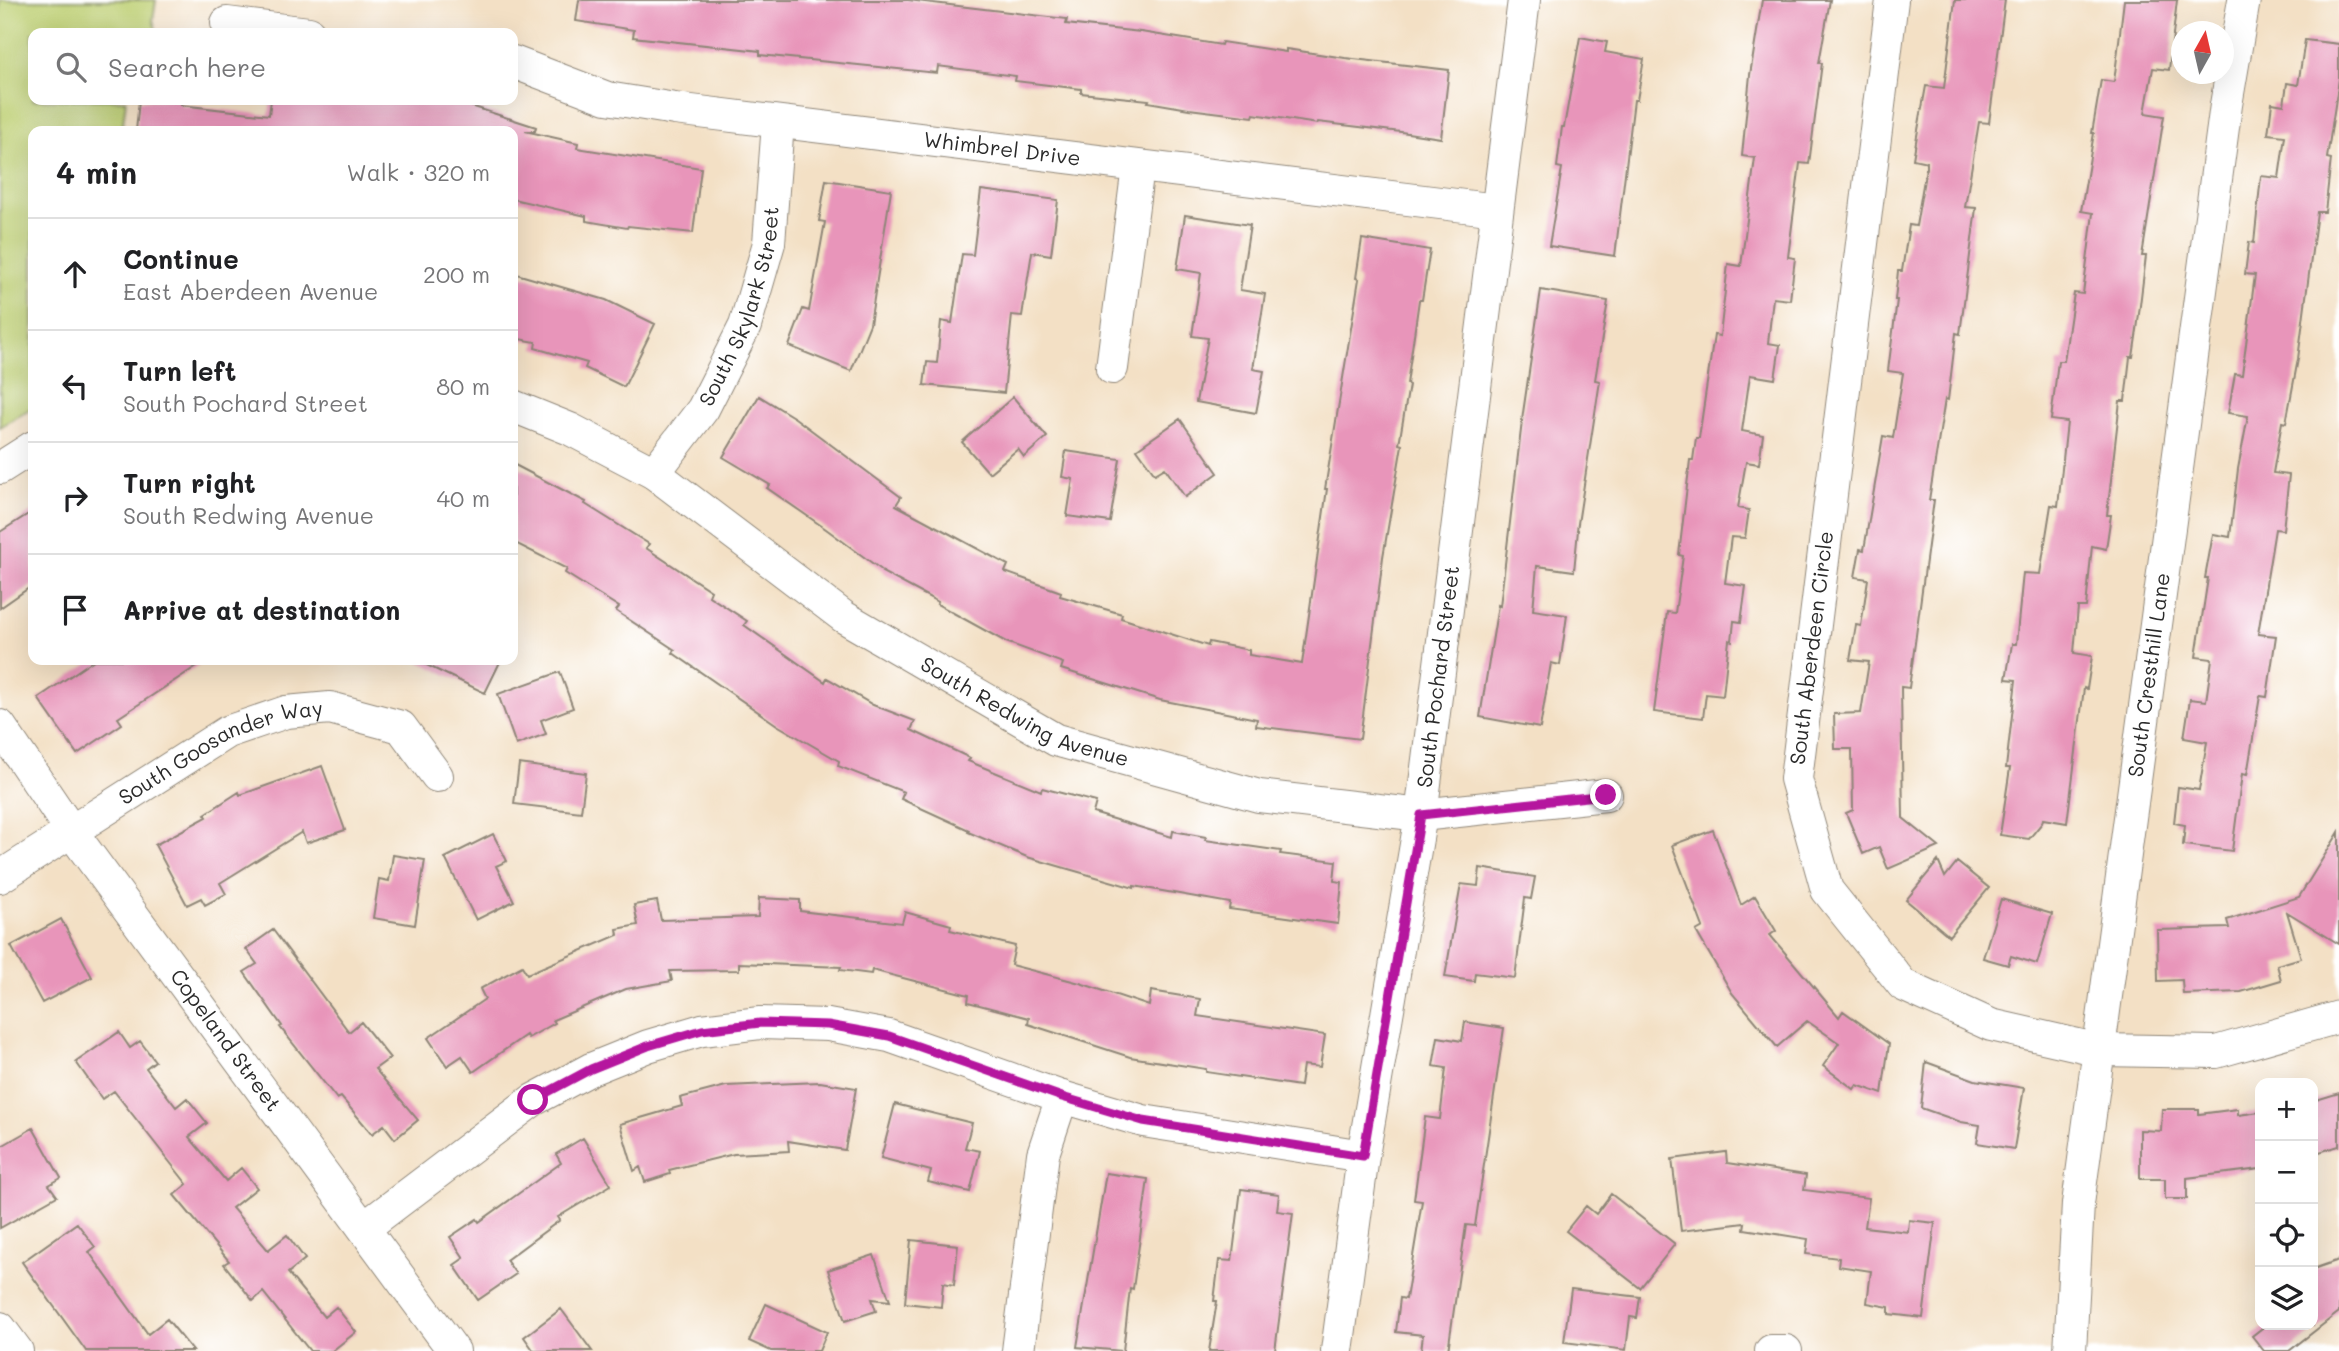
<!DOCTYPE html>
<meta charset="utf-8">
<style>
:root{--surface:#fff;--page:#f2f2f2;--text:#202124;--muted:#757577;--line:#e0e0e0}
body{margin:0;font-family:Mali,sans-serif;background:var(--page);color:var(--text)}
.controls{position:absolute;right:21px;bottom:21px;display:grid;overflow:hidden;border-radius:14px;box-shadow:0 7px 28px #0002}
.controls button{width:63px;height:63px;display:grid;place-items:center;padding:0;border:0;border-bottom:2px solid var(--line);background:var(--surface);color:var(--text);font:35px sans-serif}
.compass{position:absolute;left:2171px;top:21px;width:63px;height:63px;border-radius:50%;background:var(--surface);box-shadow:0 7px 28px #0002;rotate:8deg}
.stop{position:absolute;width:21px;height:21px;margin:-16px;border:5px solid #b5179e;border-radius:50%;background:#fff}
.stop.end{background:#b5179e;border-color:#fff;box-shadow:0 2px 7px #0008}
.list{margin:0;padding:0;list-style:none}
h2{display:flex;justify-content:space-between;align-items:center;height:91px;margin:0;padding:0 28px;font-size:30px}
h2 small{font-size:23px;font-weight:400;color:var(--muted)}
.list li{display:grid;grid-template-columns:46px 1fr auto;gap:21px;align-items:center;box-sizing:border-box;height:112px;padding:0 28px;border-top:2px solid var(--line)}
.list b{display:block;font-size:26px;white-space:nowrap}
.list p{margin:0;font-size:23px;white-space:nowrap;color:var(--muted)}
.list em{font-size:23px;font-style:normal;color:var(--muted)}
.icon{flex:none;width:38px;height:38px;fill:none;stroke:currentColor;stroke-width:2;stroke-linecap:round;stroke-linejoin:round}
.map{position:relative;flex:none;width:2339px;height:1351px;overflow:hidden}
.search{position:absolute;background:var(--surface);box-shadow:0 7px 28px #0002;left:28px;top:28px;width:490px;height:77px;display:flex;align-items:center;gap:18px;box-sizing:border-box;padding:0 24px;border-radius:14px;color:var(--muted);font-size:26px}
.panel{position:absolute;background:var(--surface);box-shadow:0 7px 28px #0002;left:28px;top:126px;width:490px;height:539px;border-radius:14px}
.map>svg:first-child{display:block}
.green{fill:#bdcf72;stroke:#747d4e;stroke-width:2}
.building{fill:#e895ba}
.lines{fill:none;stroke-linecap:round;stroke-linejoin:round}
.minor-casing{stroke:#8f8678;stroke-width:34}
.minor{stroke:#fff;stroke-width:32}
.route{stroke:#b5179e;stroke-width:9}
.labels{text-anchor:middle;stroke-width:7;stroke-linejoin:round;paint-order:stroke}
.street-label{font-size:21px;fill:#2b2b2b;stroke:#fff}
</style>
<div class="map">
<svg width="2339" height="1351" viewBox="0 0 2339 1351">
<rect width="100%" height="100%" fill="#fff"/>
<filter id="ink" filterUnits="userSpaceOnUse"><feTurbulence type="fractalNoise" baseFrequency=".0143" numOctaves="2"/><feDisplacementMap in="SourceGraphic" scale="14" xChannelSelector="R" yChannelSelector="G"/><feConvolveMatrix kernelMatrix="1 2 1 2 8 2 1 2 1" color-interpolation-filters="sRGB"/></filter>
<filter id="wash" filterUnits="userSpaceOnUse"><feTurbulence type="fractalNoise" baseFrequency=".00686" numOctaves="4" result="noise"/><feDisplacementMap in="SourceGraphic" scale="28" xChannelSelector="R" yChannelSelector="G"/><feGaussianBlur stdDeviation="1.57" result="paint"/><feColorMatrix in="noise" values="0 0 0 0 0 0 0 0 0 0 0 0 0 0 0 0 0 1.4 0 .05"/><feComposite in="paint" operator="in"/></filter>
<g filter="url(#wash)">
<rect width="100%" height="100%" fill="#f3e0c5"/>
<!-- green -->
<path class="green" d="M 0,0 L 156,0 L 153,20 L 157,33 L 33,33 L 33,100 L 126,100 L 122,131 L 33,131 L 33,407 L 0,427 Z"/>
<g id="blocks">
<!-- building -->
<path class="building" d="M 579,0 L 908,0 L 1067,19 L 1066,24 L 1141,32 L 1221,45 L 1222,42 L 1286,52 L 1286,49 L 1345,58 L 1449,70 L 1441,138 L 1401,132 L 1318,122 L 1317,124 L 1254,114 L 1253,117 L 1189,109 L 1148,102 L 1149,100 L 1081,93 L 1081,89 L 1015,81 L 1016,76 L 938,66 L 937,73 L 760,55 L 760,51 L 633,37 L 634,30 L 576,21 Z
M 1762,0 L 1830,0 L 1819,63 L 1822,63 L 1809,164 L 1800,163 L 1788,257 L 1795,258 L 1790,300 L 1773,298 L 1768,343 L 1780,345 L 1775,379 L 1750,375 L 1742,431 L 1763,435 L 1759,464 L 1746,462 L 1738,508 L 1749,510 L 1745,538 L 1731,537 L 1725,583 L 1746,586 L 1741,622 L 1734,621 L 1732,641 L 1729,640 L 1723,696 L 1706,694 L 1703,718 L 1654,712 L 1667,612 L 1675,613 L 1683,556 L 1679,555 L 1690,460 L 1693,460 L 1696,438 L 1699,438 L 1714,335 L 1720,336 L 1728,264 L 1741,266 L 1755,158 L 1742,156 L 1750,75 Z
M 1955,0 L 2005,0 L 1989,123 L 1979,122 L 1965,207 L 1976,208 L 1960,334 L 1956,333 L 1948,400 L 1945,399 L 1929,500 L 1934,500 L 1909,688 L 1901,687 L 1903,818 L 1939,847 L 1888,869 L 1879,847 L 1863,854 L 1846,813 L 1853,810 L 1852,749 L 1835,749 L 1834,714 L 1861,713 L 1869,662 L 1850,660 L 1856,625 L 1861,626 L 1868,579 L 1855,577 L 1860,549 L 1864,550 L 1883,436 L 1893,438 L 1903,373 L 1888,371 L 1897,300 L 1895,300 L 1898,271 L 1902,271 L 1909,225 L 1916,226 L 1927,162 L 1913,159 L 1918,130 L 1926,86 L 1944,88 Z
M 2124,0 L 2177,0 L 2169,70 L 2153,68 L 2145,113 L 2164,116 L 2142,256 L 2146,256 L 2137,330 L 2133,357 L 2130,357 L 2125,401 L 2120,401 L 2107,515 L 2111,515 L 2106,549 L 2092,546 L 2086,607 L 2078,607 L 2074,653 L 2092,656 L 2087,689 L 2084,688 L 2067,823 L 2043,819 L 2042,823 L 2029,839 L 2000,835 L 2010,768 L 2006,768 L 2016,680 L 2006,679 L 2012,644 L 2016,644 L 2023,573 L 2040,574 L 2051,505 L 2058,506 L 2067,422 L 2051,420 L 2058,361 L 2064,361 L 2074,293 L 2083,294 L 2093,213 L 2081,211 L 2094,133 L 2092,133 L 2101,80 L 2114,82 Z
M 1580,37 L 1607,42 L 1605,52 L 1644,59 L 1637,100 L 1634,100 L 1615,256 L 1549,246 L 1562,168 L 1557,167 L 1562,127 L 1564,127 Z
M 2305,40 L 2339,44 L 2339,79 L 2327,158 L 2331,159 L 2325,212 L 2317,212 L 2298,359 L 2286,423 L 2282,422 L 2273,473 L 2289,475 L 2283,530 L 2275,529 L 2258,634 L 2276,636 L 2267,697 L 2260,696 L 2247,775 L 2242,774 L 2232,851 L 2183,845 L 2185,825 L 2174,823 L 2178,787 L 2199,790 L 2207,742 L 2184,738 L 2190,699 L 2206,701 L 2212,659 L 2196,657 L 2208,578 L 2205,578 L 2213,534 L 2230,537 L 2238,469 L 2248,416 L 2228,413 L 2235,374 L 2242,375 L 2255,275 L 2245,274 L 2249,242 L 2254,243 L 2261,176 L 2279,178 L 2285,136 L 2268,134 L 2272,103 L 2284,105 L 2287,83 L 2298,85 Z
M 139,100 L 181,100 L 181,105 L 269,115 L 271,100 L 437,100 L 468,105 L 536,127 L 535,131 L 525,131 L 578,143 L 577,148 L 701,168 L 693,233 L 628,226 L 627,228 L 586,221 L 586,216 L 513,199 L 513,131 L 136,131 Z
M 826,180 L 891,190 L 870,324 L 851,371 L 789,346 L 803,309 L 809,311 L 825,222 L 819,221 Z
M 981,190 L 1058,200 L 1051,255 L 1032,252 L 1022,316 L 1012,315 L 1004,393 L 924,385 L 927,362 L 937,363 L 941,321 L 952,323 L 962,254 L 973,255 Z
M 1185,215 L 1250,225 L 1240,290 L 1265,294 L 1253,369 L 1264,371 L 1256,413 L 1196,402 L 1208,338 L 1192,336 L 1201,273 L 1177,269 Z
M 1362,239 L 1430,250 L 1422,300 L 1419,300 L 1407,384 L 1409,385 L 1399,444 L 1402,445 L 1383,557 L 1360,739 L 1256,726 L 1257,719 L 1160,700 L 1061,669 L 1063,663 L 1006,642 L 937,604 L 938,602 L 882,572 L 883,571 L 826,529 L 767,488 L 770,485 L 723,457 L 759,396 L 795,418 L 901,497 L 896,505 L 1008,565 L 1005,572 L 1061,592 L 1060,596 L 1122,614 L 1121,618 L 1208,646 L 1209,642 L 1249,650 L 1249,655 L 1302,664 L 1327,489 L 1325,489 L 1359,279 L 1356,278 Z
M 513,273 L 606,300 L 655,324 L 624,387 L 585,368 L 587,363 L 535,348 L 536,342 L 513,338 Z
M 1541,290 L 1608,301 L 1595,380 L 1600,381 L 1577,530 L 1578,530 L 1574,571 L 1537,566 L 1533,610 L 1567,615 L 1560,665 L 1551,663 L 1540,728 L 1480,717 L 1498,605 L 1500,606 L 1523,413 Z
M 1013,397 L 1047,437 L 1024,457 L 1018,449 L 989,473 L 962,442 Z
M 1180,419 L 1218,473 L 1185,497 L 1165,468 L 1155,474 L 1137,449 Z
M 1066,451 L 1120,459 L 1110,522 L 1067,516 L 1073,479 L 1062,477 Z
M 513,464 L 586,502 L 585,504 L 649,544 L 646,548 L 711,591 L 709,596 L 747,621 L 744,625 L 825,682 L 827,678 L 873,705 L 915,721 L 911,730 L 970,758 L 968,761 L 1041,791 L 1042,788 L 1096,802 L 1093,813 L 1172,837 L 1173,831 L 1206,837 L 1205,840 L 1281,851 L 1280,854 L 1336,861 L 1334,881 L 1342,882 L 1338,924 L 1229,909 L 1230,903 L 1134,886 L 1134,888 L 1027,857 L 968,832 L 969,830 L 901,799 L 904,792 L 838,766 L 839,761 L 777,725 L 673,653 L 675,650 L 616,611 L 619,607 L 565,573 L 567,569 L 513,542 Z
M 33,511 L 33,585 L 0,608 L 0,532 Z
M 94,660 L 206,660 L 118,718 L 122,724 L 77,754 L 38,698 Z
M 416,660 L 501,660 L 485,693 Z
M 560,672 L 573,708 L 541,720 L 546,734 L 516,745 L 498,694 Z
M 519,764 L 586,773 L 581,812 L 514,804 Z
M 322,766 L 345,830 L 306,843 L 302,832 L 220,883 L 226,894 L 205,905 L 201,898 L 187,905 L 155,845 L 207,817 L 205,814 L 239,792 L 240,795 Z
M 1713,830 L 1741,905 L 1755,896 L 1776,931 L 1770,935 L 1839,1017 L 1843,1011 L 1889,1044 L 1882,1094 L 1857,1085 L 1854,1089 L 1823,1066 L 1839,1043 L 1807,1021 L 1777,1047 L 1732,993 L 1696,931 L 1703,927 L 1672,845 Z
M 2339,832 L 2339,944 L 2287,912 L 2301,958 L 2277,965 L 2281,980 L 2241,992 L 2183,994 L 2182,980 L 2158,981 L 2157,930 L 2229,928 L 2227,920 L 2299,897 Z
M 493,834 L 507,861 L 496,866 L 514,901 L 476,920 L 445,858 Z
M 393,855 L 425,860 L 415,925 L 373,918 L 379,879 L 389,881 Z
M 1938,861 L 1945,877 L 1957,862 L 1989,888 L 1949,936 L 1906,900 Z
M 1480,868 L 1535,877 L 1531,899 L 1525,898 L 1515,978 L 1475,973 L 1474,981 L 1445,977 L 1461,884 L 1478,886 Z
M 759,898 L 800,900 L 800,911 L 902,923 L 905,912 L 951,925 L 950,930 L 1015,946 L 1011,965 L 1080,983 L 1149,1006 L 1151,991 L 1200,999 L 1197,1016 L 1325,1035 L 1320,1067 L 1303,1065 L 1300,1086 L 1206,1072 L 1206,1069 L 1130,1057 L 1028,1024 L 1029,1018 L 968,1002 L 969,995 L 872,970 L 871,974 L 840,970 L 841,967 L 739,963 L 739,970 L 670,971 L 672,981 L 626,989 L 553,1020 L 555,1023 L 528,1038 L 526,1035 L 473,1072 L 462,1056 L 447,1066 L 428,1038 L 485,999 L 480,989 L 522,966 L 527,974 L 618,935 L 617,929 L 638,925 L 634,905 L 657,901 L 661,920 L 758,917 Z
M 2001,899 L 2052,914 L 2037,964 L 2011,956 L 2008,965 L 1983,958 Z
M 61,919 L 92,977 L 42,1003 L 11,946 Z
M 273,930 L 349,1032 L 361,1022 L 390,1058 L 375,1069 L 418,1120 L 395,1139 L 384,1125 L 372,1134 L 341,1097 L 337,1099 L 280,1027 L 282,1026 L 244,972 L 257,964 L 246,949 Z
M 1465,1022 L 1504,1028 L 1475,1226 L 1466,1225 L 1448,1351 L 1421,1351 L 1423,1335 L 1396,1332 L 1400,1298 L 1406,1299 L 1422,1201 L 1414,1200 L 1425,1117 L 1440,1119 L 1446,1068 L 1433,1066 L 1438,1037 L 1462,1041 Z
M 119,1032 L 130,1048 L 140,1041 L 155,1061 L 146,1068 L 176,1107 L 187,1098 L 207,1123 L 189,1137 L 226,1181 L 241,1168 L 257,1188 L 232,1208 L 268,1250 L 287,1235 L 305,1259 L 288,1273 L 324,1317 L 336,1307 L 356,1332 L 332,1351 L 310,1351 L 263,1292 L 253,1301 L 224,1264 L 229,1261 L 174,1195 L 187,1184 L 114,1091 L 102,1099 L 76,1062 Z
M 1926,1062 L 1975,1080 L 2024,1088 L 2014,1149 L 1977,1143 L 1980,1125 L 1961,1122 L 1921,1108 Z
M 820,1082 L 856,1088 L 845,1150 L 788,1141 L 789,1151 L 734,1154 L 669,1170 L 670,1174 L 645,1182 L 640,1167 L 634,1171 L 620,1124 L 682,1106 L 680,1098 L 726,1086 Z
M 2339,1093 L 2339,1146 L 2313,1154 L 2313,1101 Z
M 895,1104 L 972,1123 L 965,1148 L 980,1151 L 970,1192 L 928,1182 L 931,1171 L 881,1158 Z
M 2162,1109 L 2199,1109 L 2199,1114 L 2238,1109 L 2238,1115 L 2260,1112 L 2260,1169 L 2187,1178 L 2187,1199 L 2165,1199 L 2165,1179 L 2140,1179 L 2140,1130 L 2161,1131 Z
M 33,1128 L 61,1178 L 49,1185 L 57,1196 L 0,1228 L 0,1147 Z
M 583,1138 L 611,1185 L 558,1217 L 560,1220 L 506,1260 L 516,1274 L 478,1300 L 454,1265 L 464,1258 L 450,1237 L 477,1219 L 479,1222 L 561,1163 L 556,1154 Z
M 1726,1152 L 1727,1163 L 1806,1175 L 1804,1190 L 1869,1198 L 1865,1227 L 1908,1232 L 1909,1220 L 1935,1223 L 1923,1318 L 1889,1314 L 1889,1307 L 1867,1303 L 1871,1271 L 1838,1266 L 1839,1258 L 1806,1254 L 1808,1239 L 1744,1229 L 1745,1223 L 1681,1231 L 1672,1159 Z
M 1106,1173 L 1148,1179 L 1133,1289 L 1130,1288 L 1123,1351 L 1077,1347 Z
M 1241,1189 L 1279,1194 L 1277,1211 L 1293,1213 L 1275,1351 L 1209,1351 L 1217,1301 L 1214,1301 L 1219,1260 L 1232,1261 Z
M 1611,1194 L 1675,1244 L 1640,1288 L 1566,1231 L 1586,1206 L 1596,1214 Z
M 77,1223 L 95,1247 L 89,1252 L 148,1334 L 167,1319 L 193,1351 L 86,1351 L 22,1262 Z
M 911,1240 L 958,1245 L 954,1285 L 943,1283 L 941,1307 L 905,1303 Z
M 874,1255 L 890,1301 L 872,1299 L 876,1311 L 845,1321 L 828,1270 Z
M 2339,1260 L 2339,1312 L 2289,1351 L 2264,1351 L 2252,1336 L 2266,1325 L 2313,1325 L 2313,1269 Z
M 1571,1289 L 1640,1297 L 1637,1318 L 1630,1317 L 1626,1350 L 1564,1342 Z
M 766,1304 L 827,1332 L 819,1351 L 771,1351 L 749,1341 Z
M 561,1309 L 592,1351 L 534,1351 L 524,1337 Z"/>
</g>
</g>
<g filter="url(#ink)">
<use href="#blocks" fill-opacity="0" stroke="#8f8678" stroke-width="2"/>
<g class="lines">
<!-- minor casing -->
<g class="minor-casing">
<g id="minor">
<path d="M 1892,0 L 1796,779 L 1827,890 L 1903,985 L 1991,1025 L 2100,1050 L 2216,1052 L 2339,1017"/>
<path d="M 227,23 L 309,33"/>
<path id="s1" d="M 513,62 L 607,98 L 675,109 L 1497,210"/>
<path d="M 1112,368 L 1138,167"/>
<path id="s2" d="M 513,406 L 570,429 L 654,473 L 844,617 L 1056,740 L 1259,796 L 1421,815 L 1606,795"/>
<path d="M 0,468 L 33,447"/>
<path id="s3" d="M 654,473 L 703,409 L 745,326 L 769,243 L 778,123"/>
<path id="s4" d="M 0,726 L 71,831 L 454,1351"/>
<path id="s5" d="M 0,877 L 227,732 L 286,712 L 330,708 L 401,727 L 437,776"/>
<path d="M 364,1228 L 533,1100 L 591,1069 L 648,1046 L 702,1030 L 760,1023 L 828,1025 L 889,1036 L 1062,1097 L 1143,1121 L 1363,1156"/>
<path d="M 0,1328 L 17,1351"/>
<path d="M 1018,1351 L 1043,1154 L 1062,1097"/>
<path id="s6" d="M 1337,1351 L 1363,1156 L 1421,815 L 1524,0"/>
<path d="M 1771,1351 L 1786,1351"/>
<path id="s7" d="M 2070,1351 L 2078,1204 L 2226,105 L 2244,0"/>
</g>
</g>
<!-- minor -->
<use href="#minor" class="minor"/>
</g>
</g>
<g class="lines" filter="url(#ink)">
<!-- route -->
<path class="route" d="M 533,1100 L 591,1069 L 648,1046 L 702,1030 L 760,1023 L 828,1025 L 889,1036 L 1062,1097 L 1143,1121 L 1363,1156 L 1421,815 L 1606,795"/>
</g>
<g class="labels">
<!-- street labels -->
<g class="street-label">
<text dy="7" stroke="none"><textPath href="#s1" startOffset="499">Whimbrel Drive</textPath></text>
<text dy="7" stroke="none"><textPath href="#s3" startOffset="191">South Skylark Street</textPath></text>
<text transform="translate(1812 648) rotate(-83)" y="7">South Aberdeen Circle</text>
<text dy="7" stroke="none"><textPath href="#s7" startOffset="681">South Cresthill Lane</textPath></text>
<text dy="7" stroke="none"><textPath href="#s6" startOffset="682">South Pochard Street</textPath></text>
<text dy="7" stroke="none"><textPath href="#s2" startOffset="600">South Redwing Avenue</textPath></text>
<text dy="7" stroke="none"><textPath href="#s5" startOffset="256">South Goosander Way</textPath></text>
<text dy="7" stroke="none"><textPath href="#s4" startOffset="387">Copeland Street</textPath></text>
</g>
</g>
</svg>
<div class="controls">
<button>+</button>
<button>−</button>
<button><svg class="icon" aria-label="locate" viewBox="0 0 24 24"><circle cx="12" cy="12" r="6"/><path d="M12 2v4M12 18v4M2 12h4M18 12h4"/></svg></button>
<button><svg class="icon" aria-label="layers" viewBox="0 0 24 24"><path d="M12 4l9 5-9 5-9-5zM3 14l9 5 9-5"/></svg></button>
</div>
<svg class="compass" viewBox="-18 -18 36 36"><path d="M0-13l5 13h-10z" fill="#e53935"/><path d="M0 13l5-13h-10z" fill="#757577"/></svg>
<div class="stop" style="left:533px;top:1100px"></div>
<div class="stop end" style="left:1606px;top:795px"></div>
<div class="search"><svg class="icon" aria-label="search" viewBox="0 0 24 24"><circle cx="10" cy="10" r="6"/><path d="M15 15l6 6"/></svg>Search here</div>
<section class="panel">
<h2>4 min<small>Walk · 320 m</small></h2>
<ul class="list">
<li><svg class="icon" aria-label="ahead" viewBox="0 0 24 24"><path d="M12 20V5M6 11l6-6 6 6"/></svg><div><b>Continue</b><p>East Aberdeen Avenue</p></div><em>200 m</em></li>
<li><svg class="icon" aria-label="left" viewBox="0 0 24 24"><path d="M17 20v-9H6M10 6l-5 5 5 5"/></svg><div><b>Turn left</b><p>South Pochard Street</p></div><em>80 m</em></li>
<li><svg class="icon" aria-label="right" viewBox="0 0 24 24"><path d="M7 20v-9h11M14 6l5 5-5 5"/></svg><div><b>Turn right</b><p>South Redwing Avenue</p></div><em>40 m</em></li>
<li><svg class="icon" aria-label="arrive" viewBox="0 0 24 24"><path d="M6 21V4h12l-3 4 3 4H6"/></svg><div><b>Arrive at destination</b></div></li>
</ul>
</section>
</div>
